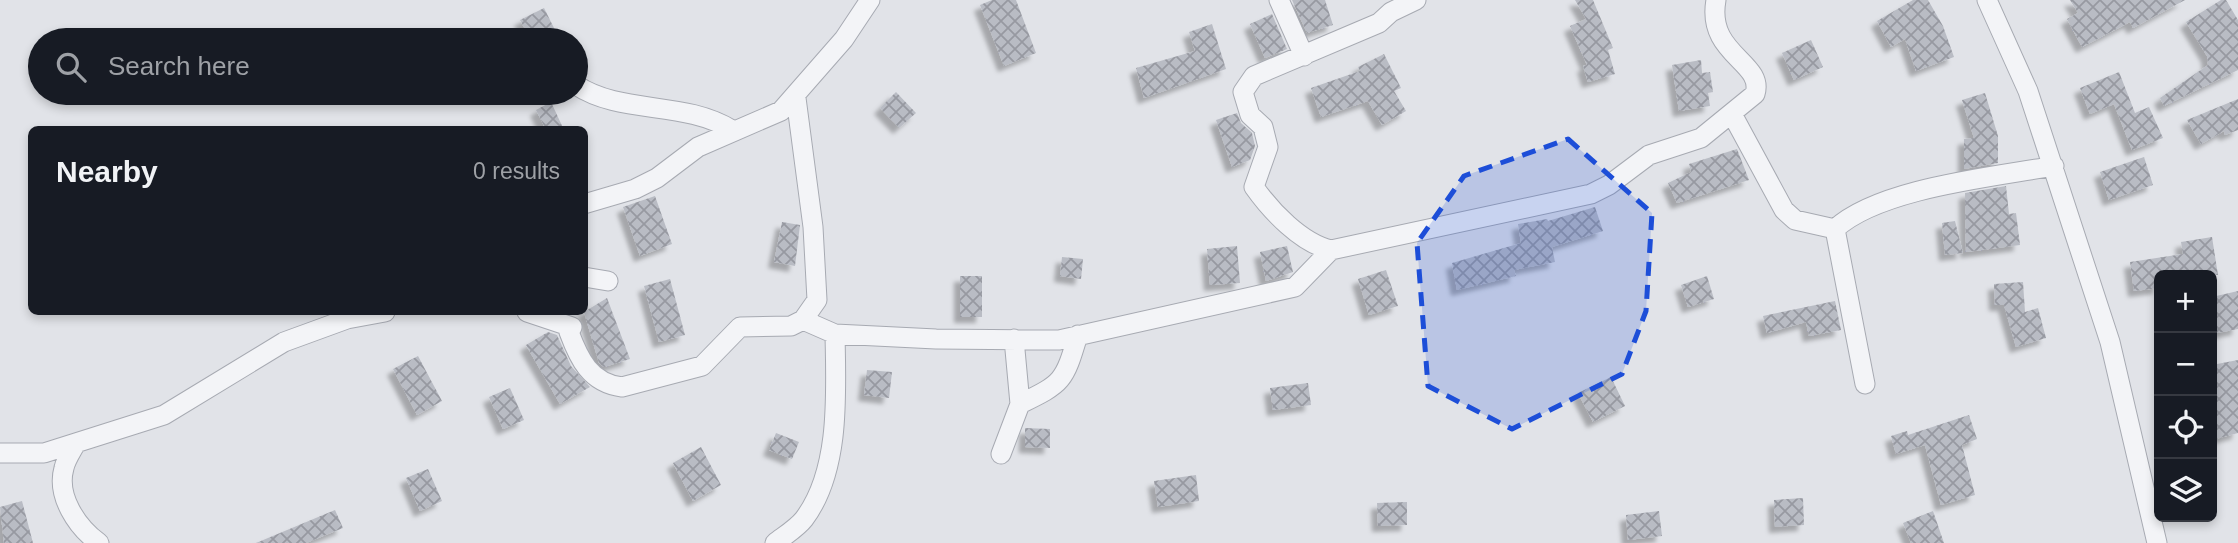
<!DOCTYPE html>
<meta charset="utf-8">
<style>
:root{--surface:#171b24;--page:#20242c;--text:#f1f3f6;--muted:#9ea1a6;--line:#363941}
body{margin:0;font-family:Arial,sans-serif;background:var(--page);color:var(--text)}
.controls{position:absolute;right:21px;bottom:21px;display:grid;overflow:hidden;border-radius:10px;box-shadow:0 4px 10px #0003}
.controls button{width:63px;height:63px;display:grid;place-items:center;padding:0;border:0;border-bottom:2px solid var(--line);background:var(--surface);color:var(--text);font:35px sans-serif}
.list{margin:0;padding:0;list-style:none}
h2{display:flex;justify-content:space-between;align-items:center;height:91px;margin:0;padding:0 28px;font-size:30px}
h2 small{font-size:23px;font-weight:400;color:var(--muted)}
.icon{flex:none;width:38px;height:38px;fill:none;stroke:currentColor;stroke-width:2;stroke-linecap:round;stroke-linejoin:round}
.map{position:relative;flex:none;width:2238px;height:543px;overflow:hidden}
.search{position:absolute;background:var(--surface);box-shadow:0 4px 10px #0003;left:28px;top:28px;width:560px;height:77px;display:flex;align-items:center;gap:18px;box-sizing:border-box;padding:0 24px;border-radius:38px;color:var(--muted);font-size:26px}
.panel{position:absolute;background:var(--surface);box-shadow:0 4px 10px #0003;left:28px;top:126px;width:560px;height:189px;border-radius:10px}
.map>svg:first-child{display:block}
.building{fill:url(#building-cross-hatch);filter:url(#shadow)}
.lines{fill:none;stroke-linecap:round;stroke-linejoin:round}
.minor-casing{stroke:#a7aab2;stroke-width:21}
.minor{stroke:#f3f4f7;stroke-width:19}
.marked{fill:#1d4ed8;fill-opacity:0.2;stroke:#1d4ed8;stroke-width:5;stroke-dasharray:14 9;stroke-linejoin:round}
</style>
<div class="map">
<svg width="2238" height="543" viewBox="0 0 2238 543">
<defs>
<pattern id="building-cross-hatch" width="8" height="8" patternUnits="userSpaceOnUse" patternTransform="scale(1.75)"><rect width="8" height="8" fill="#b9bcc4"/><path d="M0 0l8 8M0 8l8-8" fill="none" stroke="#9799a1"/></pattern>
<filter id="shadow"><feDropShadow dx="-6" dy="6" stdDeviation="2" flood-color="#0004"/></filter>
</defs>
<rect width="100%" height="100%" fill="#e1e3e8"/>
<!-- building -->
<path class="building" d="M 992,0 L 1016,0 L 1036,53 L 1004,66 L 980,5 Z
M 1292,0 L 1325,0 L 1333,25 L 1307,33 Z
M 1575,0 L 1593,0 L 1613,48 L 1608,50 L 1615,74 L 1588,82 L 1583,66 L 1587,65 L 1570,26 L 1586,19 Z
M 1913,0 L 1928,0 L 1943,26 L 1954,57 L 1916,71 L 1905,39 L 1891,47 L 1877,21 Z
M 2070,0 L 2185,0 L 2133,28 L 2130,22 L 2082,47 L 2067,19 L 2078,13 Z
M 2221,0 L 2226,0 L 2238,20 L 2238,70 L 2164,106 L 2160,98 L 2208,65 L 2207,56 L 2186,22 Z
M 544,8 L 555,30 L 531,40 L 520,20 Z
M 1272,14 L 1287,49 L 1265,58 L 1250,24 Z
M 1212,24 L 1226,69 L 1144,98 L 1136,68 L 1195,51 L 1189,32 Z
M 1811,40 L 1823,67 L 1794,80 L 1782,53 Z
M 1384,54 L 1401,88 L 1394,91 L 1406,111 L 1382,125 L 1368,101 L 1321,117 L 1311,88 L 1360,71 L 1358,67 Z
M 1701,60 L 1702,73 L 1710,72 L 1713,92 L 1708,93 L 1710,106 L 1679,111 L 1672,65 Z
M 2119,72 L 2135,113 L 2149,107 L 2163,138 L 2132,150 L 2114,104 L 2090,114 L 2080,88 Z
M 896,92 L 916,113 L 899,128 L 880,108 Z
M 1985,93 L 1998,136 L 1998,163 L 1964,169 L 1964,139 L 1974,138 L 1962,100 Z
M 2238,99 L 2238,130 L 2225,135 L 2224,131 L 2201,144 L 2187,120 Z
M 551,102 L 564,130 L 546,130 L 536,110 Z
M 1237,113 L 1241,123 L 1252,133 L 1255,146 L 1250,160 L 1232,167 L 1216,120 Z
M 1737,149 L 1749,180 L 1677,203 L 1668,183 L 1691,172 L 1689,164 Z
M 2144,157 L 2153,185 L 2109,200 L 2100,172 Z
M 2006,186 L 2009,214 L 2016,213 L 2020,245 L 1966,252 L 1965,193 Z
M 655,196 L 672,244 L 640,256 L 623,207 Z
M 1595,207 L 1603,231 L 1552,247 L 1555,262 L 1514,270 L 1516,276 L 1457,290 L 1452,263 L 1521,243 L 1518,224 L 1547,219 L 1548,221 Z
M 1955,221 L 1963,253 L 1945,255 L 1942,223 Z
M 782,222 L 800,225 L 795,266 L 774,262 Z
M 2212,237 L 2218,275 L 2159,275 L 2159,288 L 2134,291 L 2130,262 L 2183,254 L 2181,242 Z
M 1237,246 L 1240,283 L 1210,285 L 1207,249 Z
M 1287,246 L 1293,272 L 1266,281 L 1260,252 Z
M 1062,257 L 1083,259 L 1081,279 L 1060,276 Z
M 1386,270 L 1398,306 L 1369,315 L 1358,279 Z
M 960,276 L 982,276 L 982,317 L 960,317 Z
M 1707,276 L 1714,299 L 1688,307 L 1681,285 Z
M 670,279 L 685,335 L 659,342 L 644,286 Z
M 2023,282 L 2025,312 L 2038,308 L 2046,338 L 2016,347 L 2004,305 L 1995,305 L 1994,284 Z
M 2238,291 L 2238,329 L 2212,334 L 2212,297 Z
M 607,298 L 630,359 L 604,367 L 599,363 L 584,312 Z
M 1835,301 L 1841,330 L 1809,336 L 1806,322 L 1767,333 L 1763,316 Z
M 548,332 L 557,335 L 571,366 L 590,387 L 560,404 L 526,345 Z
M 418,356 L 442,401 L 417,415 L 393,369 Z
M 2238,360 L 2238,433 L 2212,440 L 2212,365 Z
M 867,370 L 892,372 L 889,398 L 864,395 Z
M 1611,377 L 1625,406 L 1593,422 L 1578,393 Z
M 1308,383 L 1311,405 L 1273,410 L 1270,388 Z
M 510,388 L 524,420 L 503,429 L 489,397 Z
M 1969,415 L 1977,439 L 1962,445 L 1975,495 L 1941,505 L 1925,445 L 1896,454 L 1891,436 L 1907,431 L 1908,435 Z
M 1025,428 L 1050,429 L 1050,448 L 1025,447 Z
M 776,433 L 799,442 L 792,459 L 769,450 Z
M 701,447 L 721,485 L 693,501 L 673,463 Z
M 428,469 L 442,501 L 420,511 L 406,478 Z
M 1196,475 L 1199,501 L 1158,507 L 1154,481 Z
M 1803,498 L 1804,525 L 1775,527 L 1774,500 Z
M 22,501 L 33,543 L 4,543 L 0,507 Z
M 1407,502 L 1407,525 L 1378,526 L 1377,503 Z
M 335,510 L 343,528 L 306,543 L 256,543 Z
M 1659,511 L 1662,536 L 1628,540 L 1626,515 Z
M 1933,511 L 1944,543 L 1911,543 L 1903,523 Z"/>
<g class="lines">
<!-- minor casing -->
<g class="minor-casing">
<path id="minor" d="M 1279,0 L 1304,56
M 1416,0 L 1391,12 L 1379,23 L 1254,76 L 1243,92 L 1250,115 L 1263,127 L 1268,147 L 1254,187 C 1271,211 1301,243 1331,250 L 1591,194 L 1609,185 L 1649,155 L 1701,138 L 1755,94 C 1765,62 1706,55 1716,0
M 1987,0 L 2028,91 L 2110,342 L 2157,543
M 576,85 C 621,115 684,100 732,130
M 1732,114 L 1784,210 L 1795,220 L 1835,229
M 584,204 L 635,189 L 657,178 L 698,147 L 781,111 L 844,39 L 870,0
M 1835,229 C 1879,188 1994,177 2054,166
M 1835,229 L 1865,384
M 584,277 L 608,281
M 527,312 L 572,327 L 569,332 C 579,359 590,383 622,387 L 702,366 L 740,327 L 791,326 L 803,320 L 817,300 L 813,227 L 796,98
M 803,320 L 835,334 L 936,339 L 1059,340 L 1295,287 L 1331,250
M 1014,339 L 1020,404
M 76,443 C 72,451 66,459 64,468 C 56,496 77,527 99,543
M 0,453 L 44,453 L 164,415 L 284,342 L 347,319 L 385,312
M 1001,454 L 1020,404 C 1063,383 1064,382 1078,335
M 775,543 C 784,536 797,528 804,519 C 841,470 836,391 835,334"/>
</g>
<!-- minor -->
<use href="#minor" class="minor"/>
</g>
<!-- marked area -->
<path class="marked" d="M 1568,139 L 1652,213 L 1646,311 L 1622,374 L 1512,429 L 1428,386 L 1417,243 L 1464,176 Z"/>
</svg>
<div class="controls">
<button>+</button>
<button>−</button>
<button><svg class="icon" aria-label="locate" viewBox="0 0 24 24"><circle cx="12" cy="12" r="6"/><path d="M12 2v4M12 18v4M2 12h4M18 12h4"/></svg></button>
<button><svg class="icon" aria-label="layers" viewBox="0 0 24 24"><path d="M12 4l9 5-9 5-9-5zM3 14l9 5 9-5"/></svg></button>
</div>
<div class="search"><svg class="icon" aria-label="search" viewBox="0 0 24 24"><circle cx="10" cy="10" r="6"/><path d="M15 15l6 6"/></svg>Search here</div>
<section class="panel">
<h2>Nearby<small>0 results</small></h2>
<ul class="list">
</ul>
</section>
</div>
